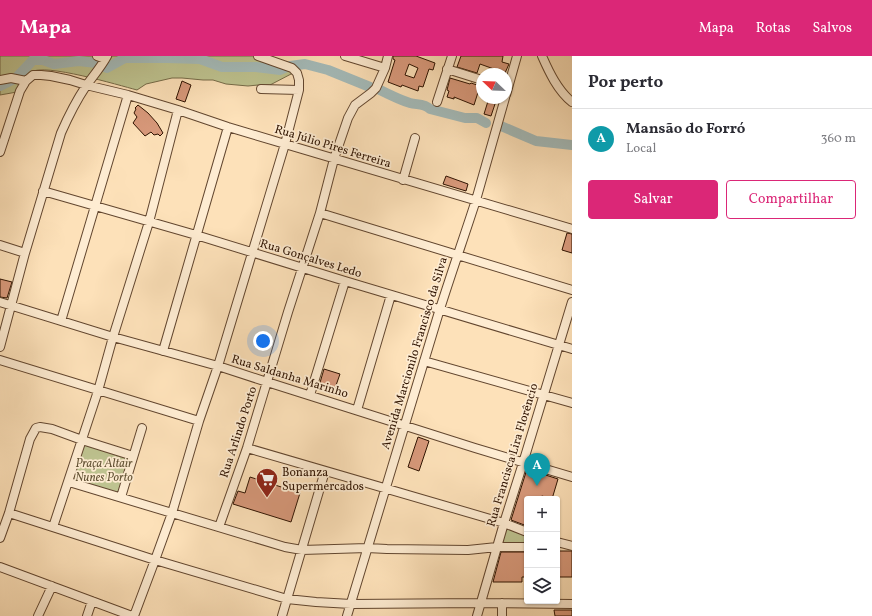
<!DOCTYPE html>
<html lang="pt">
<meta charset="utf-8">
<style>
:root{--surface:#fff;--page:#f2f2f3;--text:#2b2b33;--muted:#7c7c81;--line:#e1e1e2;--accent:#db2777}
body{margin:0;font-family:Vollkorn,serif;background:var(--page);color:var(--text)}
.controls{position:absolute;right:12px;bottom:12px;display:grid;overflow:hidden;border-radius:4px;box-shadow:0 1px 3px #0004}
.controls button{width:36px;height:36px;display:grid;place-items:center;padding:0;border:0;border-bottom:1px solid var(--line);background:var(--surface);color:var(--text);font:20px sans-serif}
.compass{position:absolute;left:476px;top:12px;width:36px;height:36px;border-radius:50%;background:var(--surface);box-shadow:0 1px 3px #0004;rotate:293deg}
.you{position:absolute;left:263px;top:285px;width:14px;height:14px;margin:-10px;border:3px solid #fff;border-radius:50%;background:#1a73e8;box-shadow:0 0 0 6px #1a73e833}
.badge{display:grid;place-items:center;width:26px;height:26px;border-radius:50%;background:var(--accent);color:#fff;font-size:13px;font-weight:700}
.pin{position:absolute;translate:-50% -33px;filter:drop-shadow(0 1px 2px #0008)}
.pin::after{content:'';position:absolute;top:21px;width:14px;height:12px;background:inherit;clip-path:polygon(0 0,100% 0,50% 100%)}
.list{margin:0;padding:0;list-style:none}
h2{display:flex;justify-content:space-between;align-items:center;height:52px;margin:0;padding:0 16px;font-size:17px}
h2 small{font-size:13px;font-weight:400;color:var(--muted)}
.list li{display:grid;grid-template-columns:26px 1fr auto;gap:12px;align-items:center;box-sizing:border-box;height:60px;padding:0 16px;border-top:1px solid var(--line)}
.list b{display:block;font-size:15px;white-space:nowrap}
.list p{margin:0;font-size:13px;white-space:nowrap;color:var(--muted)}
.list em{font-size:13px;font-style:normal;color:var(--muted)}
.actions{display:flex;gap:8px;padding:12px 16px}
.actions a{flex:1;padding:9px 0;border:1px solid var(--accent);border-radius:4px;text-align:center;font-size:14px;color:var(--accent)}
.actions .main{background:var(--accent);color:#fff}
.icon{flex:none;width:22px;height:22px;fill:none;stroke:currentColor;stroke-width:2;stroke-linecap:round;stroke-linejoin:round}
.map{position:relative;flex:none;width:572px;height:560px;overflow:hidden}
header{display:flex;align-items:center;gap:24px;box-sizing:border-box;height:56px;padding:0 20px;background:var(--accent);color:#fff}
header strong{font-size:19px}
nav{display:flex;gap:22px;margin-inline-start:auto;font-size:14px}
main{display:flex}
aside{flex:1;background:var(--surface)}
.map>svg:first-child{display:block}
.green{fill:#bec390;stroke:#766b48}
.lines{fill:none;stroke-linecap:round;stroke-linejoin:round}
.river{stroke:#a4bbba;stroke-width:10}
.building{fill:#d8997b;stroke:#2f1301;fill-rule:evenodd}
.minor-casing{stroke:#62462f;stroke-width:10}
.minor{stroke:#feecd2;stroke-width:8}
.labels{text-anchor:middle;stroke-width:3.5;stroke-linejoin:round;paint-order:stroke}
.street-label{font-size:12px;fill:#2f1301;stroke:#feecd2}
.park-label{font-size:12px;font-style:italic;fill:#615133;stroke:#feecd2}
.poi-label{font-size:12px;fill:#2f1301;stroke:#feecd2;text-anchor:start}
</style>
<header>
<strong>Mapa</strong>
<nav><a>Mapa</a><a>Rotas</a><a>Salvos</a></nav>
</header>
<main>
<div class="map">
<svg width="572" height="560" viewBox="0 0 572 560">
<rect width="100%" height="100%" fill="#fde1b9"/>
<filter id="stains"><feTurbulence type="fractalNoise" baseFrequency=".005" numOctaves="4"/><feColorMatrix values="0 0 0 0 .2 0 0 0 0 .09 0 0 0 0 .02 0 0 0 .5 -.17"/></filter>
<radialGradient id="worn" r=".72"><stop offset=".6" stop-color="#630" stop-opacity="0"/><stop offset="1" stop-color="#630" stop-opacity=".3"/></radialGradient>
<!-- green -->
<path class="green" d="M 0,0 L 98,0 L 102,1 L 111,2 L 112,0 L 263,0 L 293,17 L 270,29 L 258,29 L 248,30 L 226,28 L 213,24 L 203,24 L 182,22 L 172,22 L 146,28 L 137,34 C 118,29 45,7 31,16 C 24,20 20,29 17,36 L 0,39 Z
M 82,384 L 133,400 L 121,441 L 69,426 Z
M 504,468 L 527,477 L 527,489 L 497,490 Z"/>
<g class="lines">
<!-- river -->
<path class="river" d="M 290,10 L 305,8 L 328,14 L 370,31
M 0,30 L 16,22 L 33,4 L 43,4 L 54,8 L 79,5 L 96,7 L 107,12 L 125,2 L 167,2 L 200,3 L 222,11 L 256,11 L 280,14 L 287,11
M 380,34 C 390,39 400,44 410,47 C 417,49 424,47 430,53 L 465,62 L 477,62 L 486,67
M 501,70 L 536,85 L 572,89"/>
</g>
<!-- building -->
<path class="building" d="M 393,0 L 416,0 L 435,7 L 433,14 L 429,13 L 423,31 L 419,30 L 418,35 L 402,29 L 401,31 L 388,26 L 395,4 L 393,3 ZM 409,8 L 418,12 L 414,22 L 405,19 Z
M 461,0 L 503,0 L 502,6 L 509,8 L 505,17 L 480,8 L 477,17 L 457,11 Z
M 450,22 L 470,28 L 471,27 L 480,30 L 474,49 L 454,41 L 454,43 L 447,41 L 449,35 L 447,34 Z
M 182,25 L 191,29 L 185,46 L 176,43 Z
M 489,42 L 497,42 L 491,60 L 484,58 Z
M 138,49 L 148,57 L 157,67 L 163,77 L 160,80 L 158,78 L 154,79 L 151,76 L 145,80 L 133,67 L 137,61 L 134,57 L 136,53 L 135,52 Z
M 446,120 L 468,128 L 466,135 L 443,128 Z
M 567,177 L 572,178 L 572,197 L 562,194 Z
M 0,223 L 12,226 L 7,242 L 0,241 Z
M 324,313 L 340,318 L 334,335 L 319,330 Z
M 418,381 L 429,385 L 419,415 L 408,411 Z
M 527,413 L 558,423 L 552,443 L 542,440 L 538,443 L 527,443 L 527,470 L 511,464 Z
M 250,421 L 300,437 L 291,466 L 233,448 L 238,435 L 245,437 Z
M 557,495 L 572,495 L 572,521 L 557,521 Z
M 501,496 L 527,496 L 527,521 L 522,521 L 522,526 L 493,526 Z
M 554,554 L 572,554 L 572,560 L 555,560 Z"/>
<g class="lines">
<!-- minor casing -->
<g class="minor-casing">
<path id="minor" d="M 97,0 L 105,3
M 345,0 L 385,12
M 542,0 C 549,16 558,35 572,46
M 447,13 L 482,24
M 0,24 L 11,22 L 26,25
M 261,33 L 299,34
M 506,39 L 517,0
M 437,46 L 452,0
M 0,96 L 20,35 L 26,25 L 33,19 L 41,19 L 51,20 L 70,24 L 86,29 L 128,39 L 178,54 L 228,71 L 285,88 L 572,173
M 403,124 L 415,82
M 43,135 L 196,179 L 345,225 L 572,293
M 320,157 L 572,234
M 0,189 L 25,197
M 0,246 L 113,281 L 218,310 L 267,326 L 475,392 L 572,421
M 61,265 L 128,39
M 0,291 L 25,197 L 61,77 C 68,61 76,45 86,30 C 93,20 101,11 107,0
M 163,295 L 228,71
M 0,304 L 199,365
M 424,305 L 572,347
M 310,339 L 345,225
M 357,354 L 391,239
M 247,392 L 504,467 L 527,476
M 69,426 L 285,491 L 302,494 L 367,492 L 387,493 L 468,494 L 497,491 L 527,491
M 121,441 L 142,372
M 9,457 L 155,504 L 287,543 L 316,546 L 351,548 L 481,547 L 572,548
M 53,471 L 98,335 L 113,281 L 149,166 L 178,54
M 219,471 L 247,392 L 288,256 L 320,157 L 334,103 L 348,62 L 355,49 L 371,37 L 376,32 L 385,12 L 388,0
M 0,482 L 9,457 L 30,383 L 36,372 L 40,371 L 52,373 L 82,384 L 133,400
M 557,486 L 572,490
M 0,511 L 132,560
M 38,560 L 52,530
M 87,560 L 92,545
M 134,560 L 155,504 L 172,457 L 199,365 L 218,310 L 285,88 L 299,34 L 299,24 L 297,17 L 292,12 L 258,0
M 282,560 L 325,415
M 347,560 C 378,459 408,357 439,256 C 451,218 464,181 476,144 C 486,110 495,76 505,42
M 477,560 L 504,467 L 523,407 L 572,246
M 502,560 L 502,547"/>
</g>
<!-- minor -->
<use href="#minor" class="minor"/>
</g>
<!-- icons -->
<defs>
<g id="supermarket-pin" transform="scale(1.15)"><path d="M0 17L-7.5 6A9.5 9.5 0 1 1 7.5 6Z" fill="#8f2418" stroke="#feecd2"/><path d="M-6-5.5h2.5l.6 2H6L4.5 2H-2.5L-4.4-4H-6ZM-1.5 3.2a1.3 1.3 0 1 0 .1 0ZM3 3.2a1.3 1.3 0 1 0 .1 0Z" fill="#fff"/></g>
</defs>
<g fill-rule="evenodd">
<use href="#supermarket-pin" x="267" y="423"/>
</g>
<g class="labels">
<!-- street labels -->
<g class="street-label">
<text transform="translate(333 90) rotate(17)" y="4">Rua Júlio Pires Ferreira</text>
<text transform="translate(311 202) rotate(17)" y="4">Rua Gonçalves Ledo</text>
<text transform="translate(414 297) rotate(-73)" y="4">Avenida Marcionilo Francisco da Silva</text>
<text transform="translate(290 320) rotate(17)" y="4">Rua Saldanha Marinho</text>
<text transform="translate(238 376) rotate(-72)" y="4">Rua Arlindo Porto</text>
<text transform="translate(512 399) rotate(-73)" y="4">Rua Francisca Lira Florêncio</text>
</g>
<!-- park labels -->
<g class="park-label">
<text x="104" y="411">Praça Altair<tspan x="104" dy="14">Nunes Porto</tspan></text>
</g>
<!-- poi labels -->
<g class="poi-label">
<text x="282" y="420">Bonanza<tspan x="282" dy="14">Supermercados</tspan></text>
</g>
</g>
<rect width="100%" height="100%" filter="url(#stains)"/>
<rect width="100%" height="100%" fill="url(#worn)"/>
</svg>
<div class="controls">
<button>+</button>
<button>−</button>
<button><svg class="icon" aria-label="layers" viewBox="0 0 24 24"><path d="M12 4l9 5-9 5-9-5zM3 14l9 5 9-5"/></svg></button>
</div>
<svg class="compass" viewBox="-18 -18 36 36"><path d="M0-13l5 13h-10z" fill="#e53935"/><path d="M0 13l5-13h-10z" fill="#7c7c81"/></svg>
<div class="you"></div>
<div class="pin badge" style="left:537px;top:430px;background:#0f9aa8">A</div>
</div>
<aside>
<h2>Por perto<small></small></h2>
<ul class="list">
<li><span class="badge" style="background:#0f9aa8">A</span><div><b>Mansão do Forró</b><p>Local</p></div><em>360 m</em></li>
</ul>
<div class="actions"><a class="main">Salvar</a><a>Compartilhar</a></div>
</aside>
</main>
